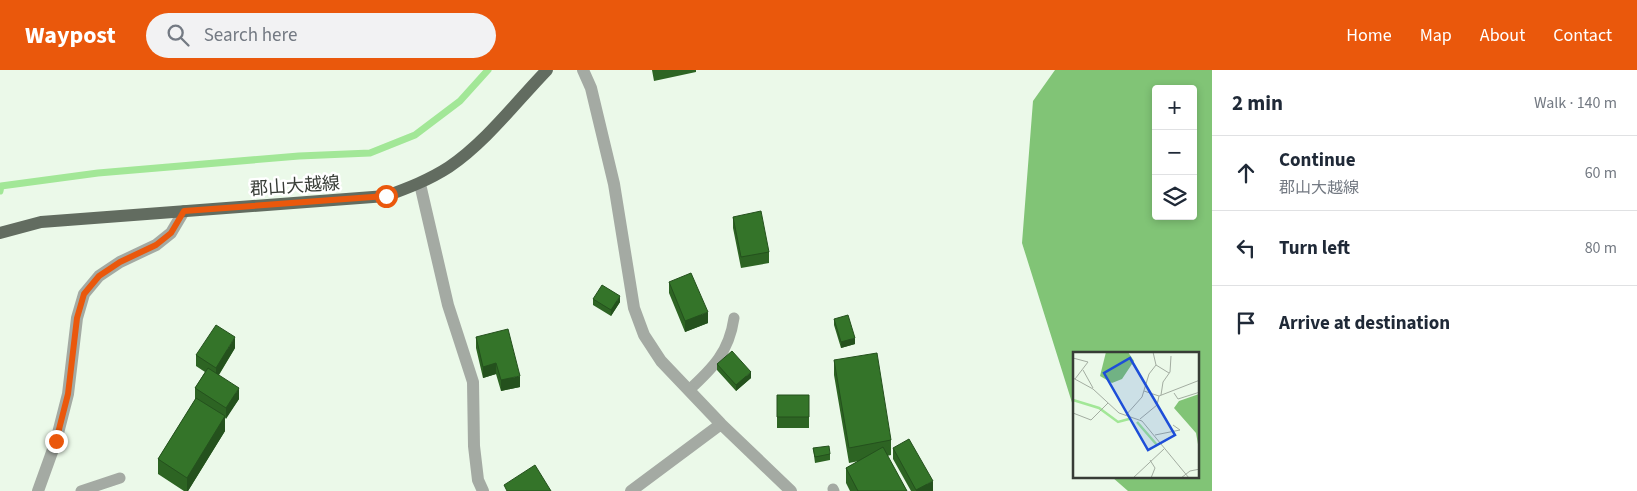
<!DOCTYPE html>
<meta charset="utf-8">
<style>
:root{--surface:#fff;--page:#f2f2f3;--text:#1f2937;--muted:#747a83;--line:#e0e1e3;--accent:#ea580c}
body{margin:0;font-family:"Source Sans 3","Noto Sans JP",sans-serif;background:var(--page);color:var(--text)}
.controls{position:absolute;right:15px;top:15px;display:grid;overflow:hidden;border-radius:5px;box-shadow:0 2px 8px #0003}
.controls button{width:45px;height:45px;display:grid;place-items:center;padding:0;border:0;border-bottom:1px solid var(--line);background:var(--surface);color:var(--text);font:25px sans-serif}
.stop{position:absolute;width:15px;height:15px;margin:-11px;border:4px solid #ea580c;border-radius:50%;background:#fff}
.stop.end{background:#ea580c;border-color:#fff;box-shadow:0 1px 5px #0008}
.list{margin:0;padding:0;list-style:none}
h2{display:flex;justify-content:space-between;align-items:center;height:65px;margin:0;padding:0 20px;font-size:21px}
h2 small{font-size:16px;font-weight:400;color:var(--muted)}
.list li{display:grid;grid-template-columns:32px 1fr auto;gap:15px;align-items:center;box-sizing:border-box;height:75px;padding:0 20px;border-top:1px solid var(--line)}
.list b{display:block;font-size:19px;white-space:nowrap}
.list p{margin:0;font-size:16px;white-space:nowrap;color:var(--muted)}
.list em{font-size:16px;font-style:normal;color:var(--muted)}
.icon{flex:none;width:28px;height:28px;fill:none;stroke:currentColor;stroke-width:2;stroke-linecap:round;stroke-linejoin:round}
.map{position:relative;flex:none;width:1212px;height:421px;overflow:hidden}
header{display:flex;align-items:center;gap:30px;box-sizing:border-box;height:70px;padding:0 25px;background:var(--accent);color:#fff}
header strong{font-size:24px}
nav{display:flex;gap:28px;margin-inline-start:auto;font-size:18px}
.search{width:350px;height:45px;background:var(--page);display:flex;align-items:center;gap:12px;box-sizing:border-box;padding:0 18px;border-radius:28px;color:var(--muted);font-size:19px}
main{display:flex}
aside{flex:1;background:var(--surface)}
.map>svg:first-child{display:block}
.forest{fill:#81c476;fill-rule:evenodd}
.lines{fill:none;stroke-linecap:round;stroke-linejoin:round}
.stream{stroke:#a2e797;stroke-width:7}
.service{stroke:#a4aaa3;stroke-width:11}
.minor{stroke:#a4aaa3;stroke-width:12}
.primary{stroke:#626c60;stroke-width:12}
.wall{fill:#2d6423}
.shaded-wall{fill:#24511d}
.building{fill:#347429;stroke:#24511d}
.route{stroke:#ea580c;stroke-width:6}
.labels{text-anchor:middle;stroke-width:5;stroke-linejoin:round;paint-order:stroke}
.street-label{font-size:18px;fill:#373c36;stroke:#fff}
.inset-river{fill:none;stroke:#a2e797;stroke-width:2.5}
.inset-road{fill:none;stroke:#a3ada1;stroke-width:1}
.view{fill:#1d4ed8;fill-opacity:0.15;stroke:#1d4ed8;stroke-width:2.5}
.inset-edge{fill:none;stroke:#373c36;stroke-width:2.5}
</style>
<header>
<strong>Waypost</strong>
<div class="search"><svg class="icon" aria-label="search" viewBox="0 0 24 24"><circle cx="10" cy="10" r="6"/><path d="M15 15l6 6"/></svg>Search here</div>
<nav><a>Home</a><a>Map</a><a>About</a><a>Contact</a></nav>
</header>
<main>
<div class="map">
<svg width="1212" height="421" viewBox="0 0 1212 421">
<rect width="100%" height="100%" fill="#ebf9e9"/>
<!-- forest -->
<path class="forest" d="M 1055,0 L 1212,0 L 1212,421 L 1128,421 L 1112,407 L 1198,407 L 1198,284 L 1074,284 L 1074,339 L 1022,173 L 1033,31 ZM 1156,19 L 1193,19 L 1193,146 L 1156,146 Z"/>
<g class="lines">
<!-- stream -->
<path class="stream" d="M 0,121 L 1,116 L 98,103 L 299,86 L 370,83 L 415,65 L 460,31 L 488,0"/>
<!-- service -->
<path class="service" d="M 689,320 C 713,298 729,282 734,248
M 833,419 L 834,421
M 81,421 L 120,408"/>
<!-- minor -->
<path class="minor" d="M 583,0 L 591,18 L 614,114 L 634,238 L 644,265 L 661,291 L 721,354 L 791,421
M 420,114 L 448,235 L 473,312 L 474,376 L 478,410 L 483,421
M 38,421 L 56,371 L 68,324 L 77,248 L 84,224 L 99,206 L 120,192 L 156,175 L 171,163 L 184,141
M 631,421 L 721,354"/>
<!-- primary -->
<path class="primary" d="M 0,163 L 41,152 L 386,126 C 408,118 429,110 449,97 C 486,72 516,32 547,0"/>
</g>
<!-- wall -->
<path class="wall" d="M 652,0 L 696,0 L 696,2 L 654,11 Z
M 733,147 L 769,182 L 769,193 L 741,198 L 733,158 Z
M 669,212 L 708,253 L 685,262 L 669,223 Z
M 593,229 L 620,232 L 611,246 L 593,235 Z
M 834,249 L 855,274 L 841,278 L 834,255 Z
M 476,267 L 520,317 L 501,321 L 496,304 L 483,308 L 476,278 Z
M 235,278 L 219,305 L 239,329 L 225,349 L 225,361 L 188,421 L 184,421 L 158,404 L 158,389 L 195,330 L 195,318 L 205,302 L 196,296 L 196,285 Z
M 834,290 L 891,370 L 891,385 L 887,386 L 907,421 L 850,421 L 846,413 L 846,398 L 859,391 L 849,393 L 834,305 Z
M 717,294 L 751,308 L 736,321 L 717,300 Z
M 777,325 L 809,325 L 809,358 L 777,358 Z
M 813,378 L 830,384 L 830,390 L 815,393 Z
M 893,378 L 933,421 L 911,421 L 893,389 Z"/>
<!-- shaded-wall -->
<path class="shaded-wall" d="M 620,226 L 620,232 L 611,246 L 611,240 Z
M 708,242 L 708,253 L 685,262 L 685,251 Z
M 235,267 L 235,278 L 216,309 L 216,298 Z
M 855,268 L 855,274 L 841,278 L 841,272 Z
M 496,293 L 496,304 L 483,308 L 483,297 Z
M 751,302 L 751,308 L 736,321 L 736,315 Z
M 520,306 L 520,317 L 501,321 L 501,310 Z
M 239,318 L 239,329 L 226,349 L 226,338 Z
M 225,346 L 225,361 L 188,421 L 187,421 L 187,408 Z
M 933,411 L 933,421 L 916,421 L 916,420 Z"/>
<!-- building -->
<path class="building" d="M 761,141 L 769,182 L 741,187 L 733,147 Z
M 691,203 L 708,242 L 685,251 L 669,212 Z
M 602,215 L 620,226 L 611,240 L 593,229 Z
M 848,245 L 855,268 L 841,272 L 834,249 Z
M 216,255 L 235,267 L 216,298 L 196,285 Z
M 508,259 L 520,306 L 501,310 L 496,293 L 483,297 L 476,267 Z
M 732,281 L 751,302 L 736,315 L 717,294 Z
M 877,283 L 891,370 L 849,378 L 834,290 Z
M 208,298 L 239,318 L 226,338 L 195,318 Z
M 777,325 L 809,325 L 809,347 L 777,347 Z
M 196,328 L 225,346 L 187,408 L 158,389 Z
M 909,369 L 933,411 L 916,420 L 893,378 Z
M 829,376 L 830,384 L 815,387 L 813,378 Z
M 883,377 L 907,421 L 858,421 L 846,398 Z
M 535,395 L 551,421 L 507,421 L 504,415 Z"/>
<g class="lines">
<!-- route -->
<path class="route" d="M 56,371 L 68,324 L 77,248 L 84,224 L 99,206 L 120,192 L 156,175 L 171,163 L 184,141 L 386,126"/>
</g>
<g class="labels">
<!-- street labels -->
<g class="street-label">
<text transform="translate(295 116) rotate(-4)" y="6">郡山大越線</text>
</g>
</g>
<!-- overview -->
<g transform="translate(1073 282)">
<rect width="126" height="126" fill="#ebf9e9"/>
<path d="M 33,0 L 55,0 L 61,9 L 49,27 L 39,31 L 27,24 ZM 126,42 L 126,98 L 123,81 L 101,56 L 106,49 Z" fill="#81c476"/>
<path class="inset-river" d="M 0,48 L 26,56 L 45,70 L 56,67M 64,70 L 84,93"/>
<path class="inset-road" d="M 0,6 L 15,10 L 2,27M 83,13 L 96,21M 10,18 L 20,36M 0,26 L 20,37 L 46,61 L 69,69 L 116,126M 71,39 L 86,44 L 127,28M 101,41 L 105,47 L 127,40M 88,43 L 90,30 L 97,20 L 98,4M 0,61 L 18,68 L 35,51M 53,63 L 69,45 L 76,22 L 83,13 L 80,0M 67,67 L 84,53 L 86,44M 82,83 L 107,78 L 100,73M 77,108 L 82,116 L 78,126M 60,126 L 91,97M 108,126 L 117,119 L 127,117"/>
<path class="view" d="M 57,6 L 102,83 L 75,98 L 31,21 Z"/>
<rect width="126" height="126" class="inset-edge"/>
</g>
</svg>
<div class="controls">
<button>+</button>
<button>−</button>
<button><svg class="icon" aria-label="layers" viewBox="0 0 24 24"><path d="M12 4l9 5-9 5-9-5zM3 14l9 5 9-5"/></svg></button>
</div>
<div class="stop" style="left:386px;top:126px"></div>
<div class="stop end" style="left:56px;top:371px"></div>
</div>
<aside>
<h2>2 min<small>Walk · 140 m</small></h2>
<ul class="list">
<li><svg class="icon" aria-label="ahead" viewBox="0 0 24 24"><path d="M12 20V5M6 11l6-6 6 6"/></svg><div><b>Continue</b><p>郡山大越線</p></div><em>60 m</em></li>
<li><svg class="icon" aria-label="left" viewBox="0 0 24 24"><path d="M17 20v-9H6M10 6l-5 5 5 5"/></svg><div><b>Turn left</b></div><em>80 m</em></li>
<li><svg class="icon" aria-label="arrive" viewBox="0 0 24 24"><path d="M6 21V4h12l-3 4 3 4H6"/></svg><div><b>Arrive at destination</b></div></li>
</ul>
</aside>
</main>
